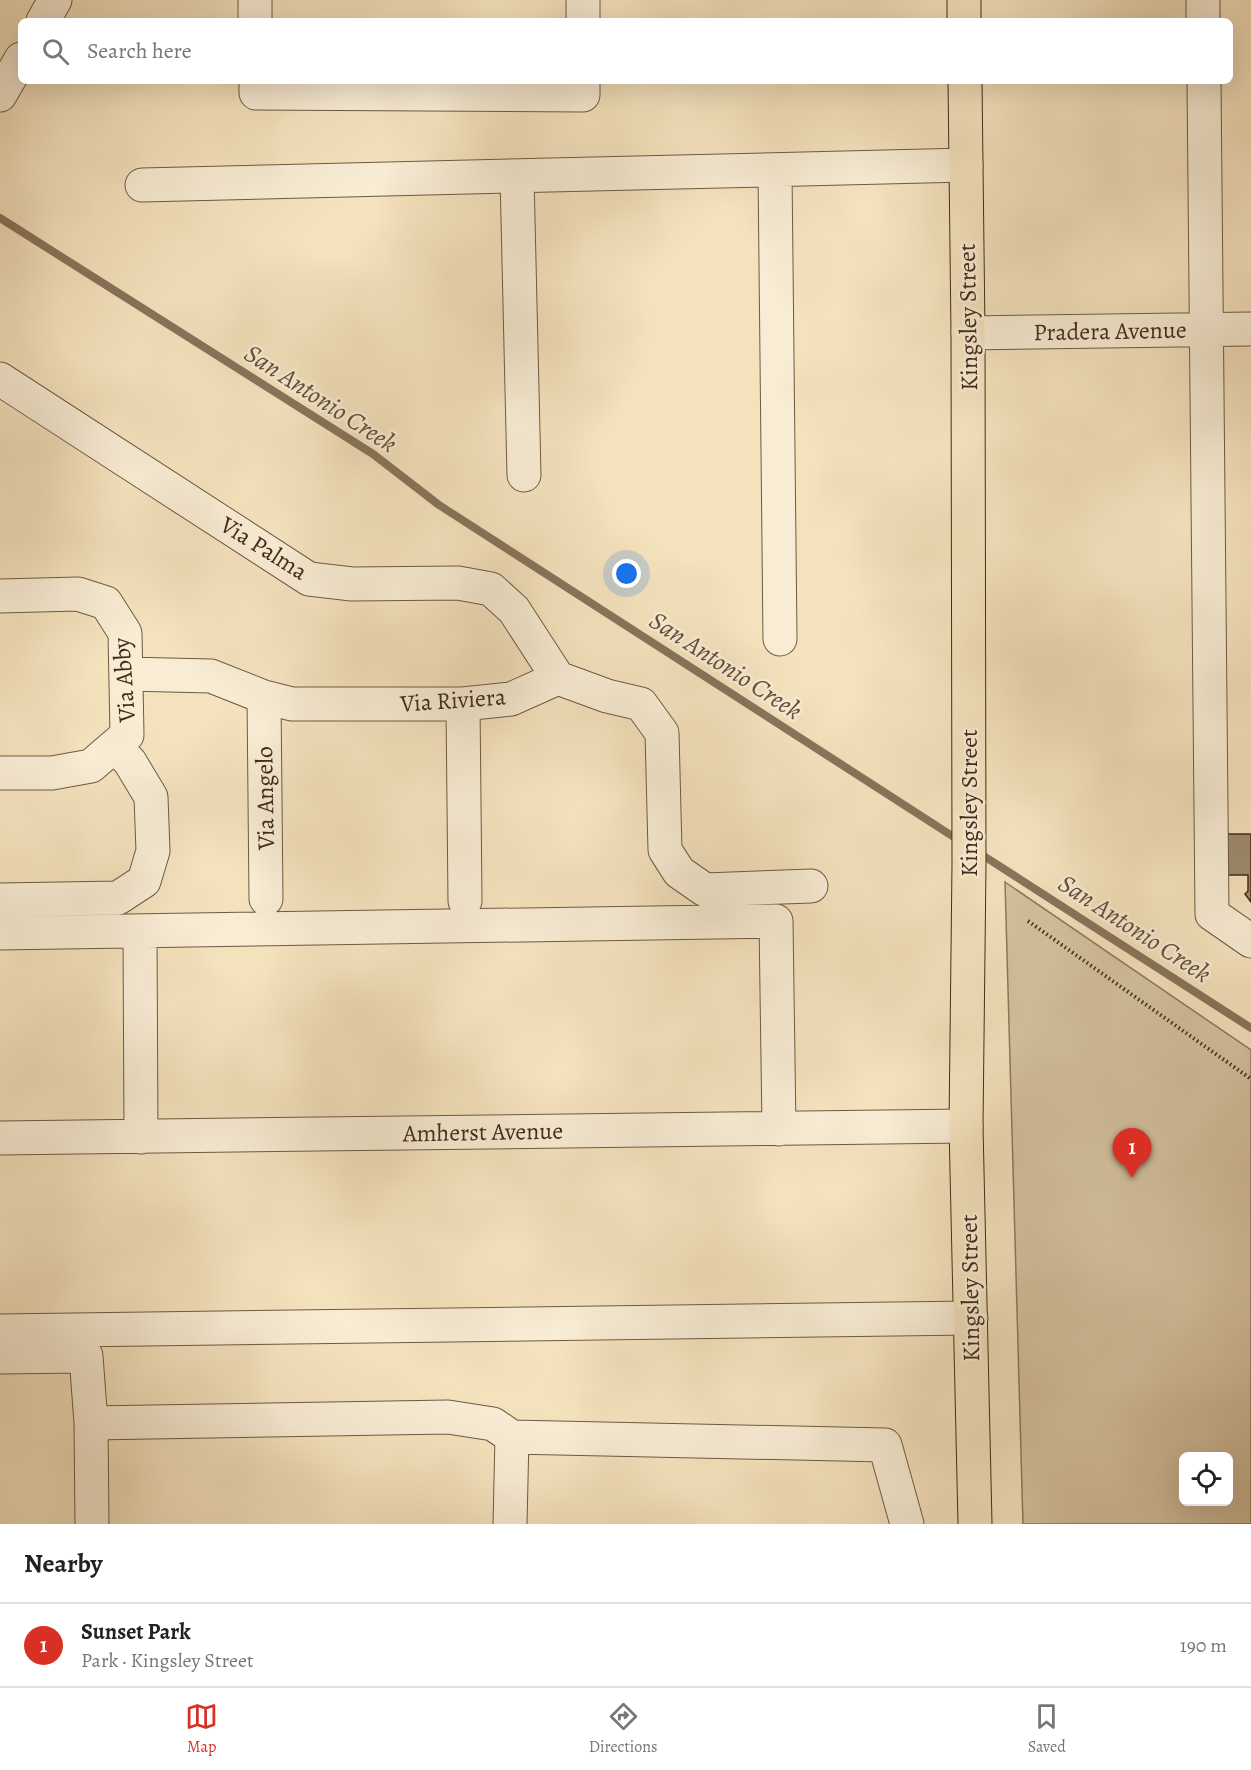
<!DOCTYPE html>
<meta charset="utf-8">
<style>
:root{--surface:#fff;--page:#f6f6f6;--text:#222;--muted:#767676;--line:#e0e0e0;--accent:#d93025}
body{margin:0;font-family:Alegreya,serif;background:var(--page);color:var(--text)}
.controls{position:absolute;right:18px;bottom:18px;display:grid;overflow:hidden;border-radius:9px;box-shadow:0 6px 24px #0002}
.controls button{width:54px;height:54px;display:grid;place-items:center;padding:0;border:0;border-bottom:2px solid var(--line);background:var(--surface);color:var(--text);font:30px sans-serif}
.you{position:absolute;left:627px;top:574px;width:21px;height:21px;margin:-15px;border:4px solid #fff;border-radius:50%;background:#1a73e8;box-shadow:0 0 0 9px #1a73e833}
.badge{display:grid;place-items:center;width:39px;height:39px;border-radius:50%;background:var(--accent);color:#fff;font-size:20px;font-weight:700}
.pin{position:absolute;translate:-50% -50px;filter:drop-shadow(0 2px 3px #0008)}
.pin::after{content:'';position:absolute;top:32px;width:21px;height:18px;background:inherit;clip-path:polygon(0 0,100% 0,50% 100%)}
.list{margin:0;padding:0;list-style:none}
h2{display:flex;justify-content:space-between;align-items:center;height:78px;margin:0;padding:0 24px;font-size:26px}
h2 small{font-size:20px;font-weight:400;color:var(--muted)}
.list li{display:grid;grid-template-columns:39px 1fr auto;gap:18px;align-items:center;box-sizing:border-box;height:84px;padding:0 24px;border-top:2px solid var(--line)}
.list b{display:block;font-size:22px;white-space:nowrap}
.list p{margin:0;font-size:20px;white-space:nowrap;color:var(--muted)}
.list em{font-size:20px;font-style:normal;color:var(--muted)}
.icon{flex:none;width:33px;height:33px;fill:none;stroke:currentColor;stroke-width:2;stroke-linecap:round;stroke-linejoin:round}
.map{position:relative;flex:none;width:1251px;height:1524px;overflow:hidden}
.search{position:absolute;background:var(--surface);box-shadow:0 6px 24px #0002;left:18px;right:18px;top:18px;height:66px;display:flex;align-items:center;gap:15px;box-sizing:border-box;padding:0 21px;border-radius:9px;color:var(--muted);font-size:22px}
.sheet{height:162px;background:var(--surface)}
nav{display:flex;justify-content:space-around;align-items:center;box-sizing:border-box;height:84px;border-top:2px solid var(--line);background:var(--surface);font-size:16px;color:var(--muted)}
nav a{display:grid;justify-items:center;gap:3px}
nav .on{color:var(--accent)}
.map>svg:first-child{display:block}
.green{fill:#d6c3a1;stroke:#8c785e;stroke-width:1.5;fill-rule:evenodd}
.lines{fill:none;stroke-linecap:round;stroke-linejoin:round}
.stream{stroke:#88745b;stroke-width:8}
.building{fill:#9e8b6f;stroke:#412c1a;stroke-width:1.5}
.minor-casing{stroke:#6e5a43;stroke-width:35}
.major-casing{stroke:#412c1a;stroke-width:35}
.path{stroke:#412c1a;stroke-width:4;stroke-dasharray:1.5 3;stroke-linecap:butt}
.minor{stroke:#f8ecd4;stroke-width:33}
.major{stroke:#f4e2bd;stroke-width:33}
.labels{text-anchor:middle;stroke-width:5;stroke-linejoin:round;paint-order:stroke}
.street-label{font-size:24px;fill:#412c1a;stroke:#f8ecd4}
.water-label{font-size:26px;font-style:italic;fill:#64503a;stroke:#f8ecd4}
</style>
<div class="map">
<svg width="1251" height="1524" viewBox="0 0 1251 1524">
<rect width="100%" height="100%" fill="#f4e2bd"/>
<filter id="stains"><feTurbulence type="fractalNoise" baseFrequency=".00333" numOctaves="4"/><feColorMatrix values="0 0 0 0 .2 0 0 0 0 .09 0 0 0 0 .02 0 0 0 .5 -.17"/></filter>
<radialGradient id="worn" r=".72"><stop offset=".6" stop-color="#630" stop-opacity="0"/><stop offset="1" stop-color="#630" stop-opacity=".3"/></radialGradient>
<!-- green -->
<path class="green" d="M 1005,882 L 1251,1050 L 1251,1524 L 1023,1524 ZM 1184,1456 L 1228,1456 L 1228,1502 L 1184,1502 Z"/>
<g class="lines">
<!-- stream -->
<path class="stream" d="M 0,218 L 373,454 L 439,505 L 960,841
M 976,851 L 1251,1028"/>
</g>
<!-- building -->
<path class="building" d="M 1227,834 L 1251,834 L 1251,902 L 1245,894 L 1248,891 L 1248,875 L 1224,875 Z"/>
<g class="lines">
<!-- minor casing -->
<g class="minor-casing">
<path id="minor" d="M 255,0 L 255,21
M 583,0 L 583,21
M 1203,0 L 1203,21
M 43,21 L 55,0
M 256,81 L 256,93 L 583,95 L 583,81
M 1204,81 L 1212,914 L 1251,941
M 0,95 L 21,59
M 775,170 L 780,639
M 517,176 L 524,475
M 142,185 L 966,165
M 968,333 L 1251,329
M 0,379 L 309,579 L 352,584 L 458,583 L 491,589 L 514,610 L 558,678
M 0,596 L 78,594 L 106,603 L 125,633 L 127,735 L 91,766 L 52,773 L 0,773
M 126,674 L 211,676 L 264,697 L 292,704 L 463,704 L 511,699 L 558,678 L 607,696 L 641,704 L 662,733 L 665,850 L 679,872 L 705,890 L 811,886
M 264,697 L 266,899
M 463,704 L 465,901
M 0,900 L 118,898 L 144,881 L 153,851 L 151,797 L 130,762 L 115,746
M 140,932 L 141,1137
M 0,933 L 776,921 L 779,1129
M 0,1138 L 966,1126
M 0,1331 L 971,1318
M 0,1357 L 86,1356 L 91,1423
M 92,1524 L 91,1423 L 448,1417 L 493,1424 L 512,1437 L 885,1445 L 907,1524
M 510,1524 L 512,1437"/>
</g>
<!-- major casing -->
<g class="major-casing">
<path id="major" d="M 964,0 L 964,21
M 965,81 L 968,333 L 969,864 L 966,1126 L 975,1524"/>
</g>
<!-- path -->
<path class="path" d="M 1028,921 L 1251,1079"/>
<!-- minor -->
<use href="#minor" class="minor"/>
<!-- major -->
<use href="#major" class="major"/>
</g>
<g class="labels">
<!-- street labels -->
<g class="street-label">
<text transform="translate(968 317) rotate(-91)" y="8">Kingsley Street</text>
<text transform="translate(1110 331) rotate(-1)" y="8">Pradera Avenue</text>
<text transform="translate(264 548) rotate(32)" y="8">Via Palma</text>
<text transform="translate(124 680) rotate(-94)" y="8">Via Abby</text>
<text transform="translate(453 700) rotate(-4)" y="8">Via Riviera</text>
<text transform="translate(265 798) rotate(-91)" y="8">Via Angelo</text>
<text transform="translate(969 803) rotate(-90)" y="8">Kingsley Street</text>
<text transform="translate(483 1132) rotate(-1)" y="8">Amherst Avenue</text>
<text transform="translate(970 1288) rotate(-91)" y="8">Kingsley Street</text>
</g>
<!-- water labels -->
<g class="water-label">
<text transform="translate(321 398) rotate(33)" y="9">San Antonio Creek</text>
<text transform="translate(726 665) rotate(33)" y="9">San Antonio Creek</text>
<text transform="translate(1135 928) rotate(33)" y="9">San Antonio Creek</text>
</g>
</g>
<rect width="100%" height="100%" filter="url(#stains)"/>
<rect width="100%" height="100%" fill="url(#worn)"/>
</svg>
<div class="controls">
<button><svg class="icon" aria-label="locate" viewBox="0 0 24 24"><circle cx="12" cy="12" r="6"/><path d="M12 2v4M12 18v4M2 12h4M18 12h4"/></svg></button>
</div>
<div class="you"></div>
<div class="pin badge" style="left:1132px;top:1178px">1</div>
<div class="search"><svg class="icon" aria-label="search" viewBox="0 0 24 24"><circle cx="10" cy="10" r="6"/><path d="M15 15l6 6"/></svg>Search here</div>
</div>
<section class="sheet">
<h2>Nearby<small></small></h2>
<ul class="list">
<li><span class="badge">1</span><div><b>Sunset Park</b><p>Park · Kingsley Street</p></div><em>190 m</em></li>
</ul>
</section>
<nav>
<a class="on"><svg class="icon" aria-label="map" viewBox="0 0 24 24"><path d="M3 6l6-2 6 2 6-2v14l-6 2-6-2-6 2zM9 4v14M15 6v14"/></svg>Map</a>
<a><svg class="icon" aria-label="directions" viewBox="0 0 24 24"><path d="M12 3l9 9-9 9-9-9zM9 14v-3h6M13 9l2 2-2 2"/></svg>Directions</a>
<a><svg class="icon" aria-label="saved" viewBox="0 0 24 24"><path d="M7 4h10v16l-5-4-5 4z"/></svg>Saved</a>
</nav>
